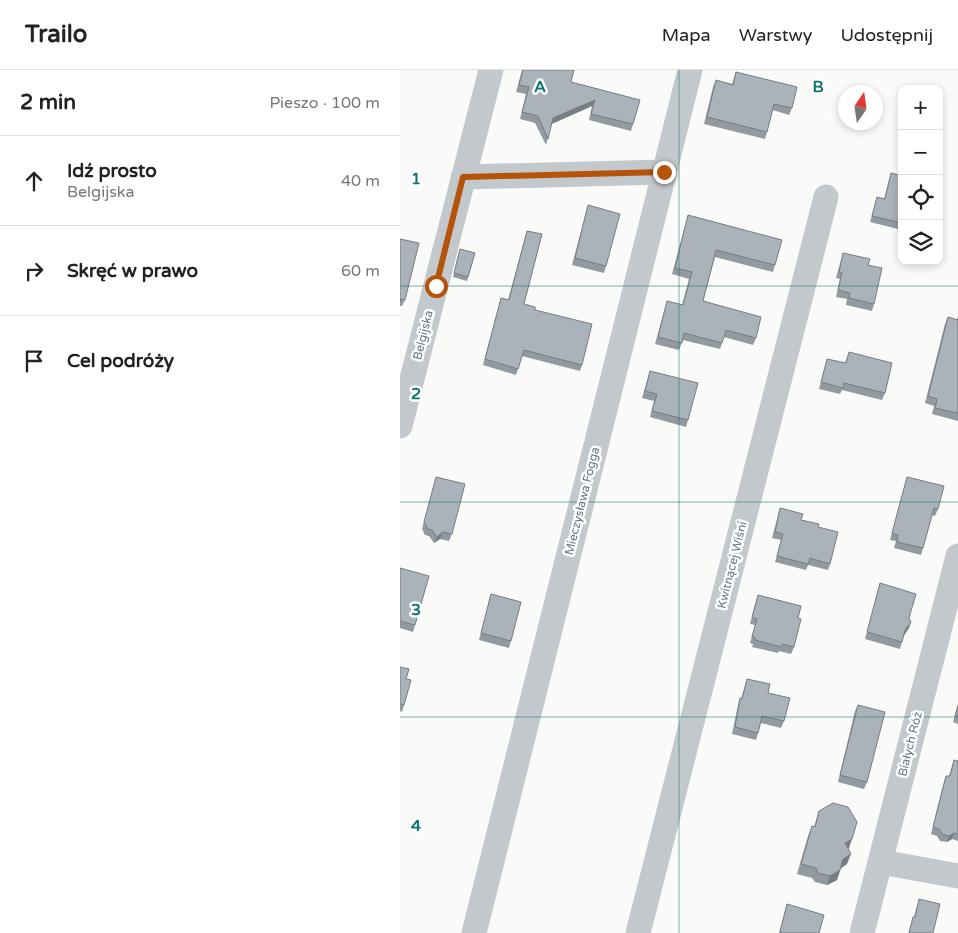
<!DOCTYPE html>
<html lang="pl">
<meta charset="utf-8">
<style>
:root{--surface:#fff;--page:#f6f6f6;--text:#222;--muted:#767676;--line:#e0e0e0}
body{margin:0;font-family:"Varela Round",sans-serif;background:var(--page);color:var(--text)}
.controls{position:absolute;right:15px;top:15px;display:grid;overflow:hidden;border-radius:10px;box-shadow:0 2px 8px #0003}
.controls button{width:45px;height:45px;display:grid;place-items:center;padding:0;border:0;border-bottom:1px solid var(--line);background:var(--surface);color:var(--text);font:25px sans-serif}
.compass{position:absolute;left:438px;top:15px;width:45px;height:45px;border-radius:50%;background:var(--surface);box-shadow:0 2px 8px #0003;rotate:13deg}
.stop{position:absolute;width:15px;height:15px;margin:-11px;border:4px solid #b45309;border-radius:50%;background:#fff}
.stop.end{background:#b45309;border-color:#fff;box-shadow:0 1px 5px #0008}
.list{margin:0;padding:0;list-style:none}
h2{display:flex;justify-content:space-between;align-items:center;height:65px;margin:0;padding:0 20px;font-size:21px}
h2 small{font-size:16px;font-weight:400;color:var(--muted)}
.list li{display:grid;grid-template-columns:32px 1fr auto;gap:15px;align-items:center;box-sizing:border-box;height:90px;padding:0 20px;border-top:1px solid var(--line)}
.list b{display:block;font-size:19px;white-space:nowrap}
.list p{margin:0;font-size:16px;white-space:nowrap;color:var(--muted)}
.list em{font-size:16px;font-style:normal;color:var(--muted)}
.icon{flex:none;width:28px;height:28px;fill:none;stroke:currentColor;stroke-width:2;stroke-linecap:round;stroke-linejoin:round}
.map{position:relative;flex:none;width:558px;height:863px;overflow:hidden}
header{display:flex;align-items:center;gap:30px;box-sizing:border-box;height:70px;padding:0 25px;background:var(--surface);border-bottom:1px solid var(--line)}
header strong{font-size:24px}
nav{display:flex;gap:28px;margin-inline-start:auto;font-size:18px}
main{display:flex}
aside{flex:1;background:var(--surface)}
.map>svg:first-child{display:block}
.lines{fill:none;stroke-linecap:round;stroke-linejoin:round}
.minor{stroke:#c3c8cc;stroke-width:25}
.wall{fill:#929a9f}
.shaded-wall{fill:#777d82}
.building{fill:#aab3b9;stroke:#777d82}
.route{stroke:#b45309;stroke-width:6}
.grid{fill:none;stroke:#0f766e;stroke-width:1;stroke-opacity:0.55}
.labels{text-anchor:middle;stroke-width:5;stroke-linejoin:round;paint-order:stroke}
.street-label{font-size:12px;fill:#657683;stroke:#fff}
.grid-label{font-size:16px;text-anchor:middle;font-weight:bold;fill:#0f766e;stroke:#fff;stroke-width:5;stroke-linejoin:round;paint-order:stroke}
</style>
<header>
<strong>Trailo</strong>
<nav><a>Mapa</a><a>Warstwy</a><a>Udostępnij</a></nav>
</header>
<main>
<aside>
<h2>2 min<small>Pieszo · 100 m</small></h2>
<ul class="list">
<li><svg class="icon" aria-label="ahead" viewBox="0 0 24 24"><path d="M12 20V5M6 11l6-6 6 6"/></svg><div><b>Idź prosto</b><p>Belgijska</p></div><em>40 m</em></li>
<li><svg class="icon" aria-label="right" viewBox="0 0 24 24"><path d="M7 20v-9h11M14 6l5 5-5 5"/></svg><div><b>Skręć w prawo</b></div><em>60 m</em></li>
<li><svg class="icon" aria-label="arrive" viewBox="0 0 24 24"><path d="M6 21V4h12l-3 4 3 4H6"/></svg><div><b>Cel podróży</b></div></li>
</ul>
</aside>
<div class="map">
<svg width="558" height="863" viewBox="0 0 558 863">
<rect width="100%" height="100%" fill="#fafaf8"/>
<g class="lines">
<!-- minor -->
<path class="minor" d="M 63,107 L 264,102
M 0,356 L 91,0
M 481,792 L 558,806
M 74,863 L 290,0
M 238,863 L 426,127
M 462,863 L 558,486"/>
</g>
<!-- wall -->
<path class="wall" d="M 122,0 L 174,0 L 171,12 L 233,54 L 231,61 L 189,50 L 192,36 L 152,54 L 146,75 L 135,53 L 120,49 L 126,24 L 116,22 Z
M 336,2 L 392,38 L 389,45 L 373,40 L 365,69 L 304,54 L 313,17 L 316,10 L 332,14 Z
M 491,103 L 502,106 L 502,160 L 470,152 L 477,127 L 484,129 Z
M 188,135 L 206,196 L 204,203 L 172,195 Z
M 288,145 L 375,195 L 373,202 L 315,187 L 303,231 L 356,268 L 353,275 L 324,267 L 320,279 L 283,270 L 279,280 L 255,274 L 267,231 L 282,235 L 289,209 L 272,204 Z
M 127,161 L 124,234 L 135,240 L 182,295 L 180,301 L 122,286 L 116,305 L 83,295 L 101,228 L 108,230 Z
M 0,169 L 5,230 L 2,236 L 0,236 Z
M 59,182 L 75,183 L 67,211 L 53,207 Z
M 443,183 L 468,195 L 474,234 L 472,241 L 446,235 L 447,229 L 436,227 L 440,209 L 436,208 Z
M 558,246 L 558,351 L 532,344 L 534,336 L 525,333 L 545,254 L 548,247 L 557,250 Z
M 449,282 L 485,323 L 482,330 L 442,320 L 440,324 L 419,319 L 427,289 L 445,293 Z
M 250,301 L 288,350 L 286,357 L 250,347 L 254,331 L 242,328 Z
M 36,407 L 52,464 L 49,471 L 40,469 L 34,473 L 29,466 L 25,465 L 22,459 Z
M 507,407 L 538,439 L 535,446 L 532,445 L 521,485 L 494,478 L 496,471 L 490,470 Z
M 380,438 L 401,450 L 418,457 L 430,494 L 428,500 L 408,495 L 406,500 L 375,492 L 381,470 L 372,468 Z
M 0,498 L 15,555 L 13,562 L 0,558 Z
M 480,513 L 509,548 L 509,558 L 504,565 L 500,579 L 465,569 Z
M 91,524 L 111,571 L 109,578 L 79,570 L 89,531 Z
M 358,525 L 398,548 L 394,577 L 391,584 L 379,581 L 378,583 L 352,577 L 353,574 L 350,573 L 355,555 L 350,554 Z
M 0,597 L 6,609 L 4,635 L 2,642 L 0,641 Z
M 347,609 L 368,623 L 384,651 L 381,658 L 361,653 L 356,670 L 332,664 L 338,635 L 340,628 L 341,629 Z
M 558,633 L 558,654 L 553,652 Z
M 458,635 L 467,712 L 464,719 L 438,712 L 455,641 Z
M 554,690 L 558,691 L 558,771 L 552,769 L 547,772 L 540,771 L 537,766 L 531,764 L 544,712 L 546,706 L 549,706 Z
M 419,741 L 449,778 L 448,779 L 447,794 L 441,798 L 437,810 L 427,815 L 415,812 L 412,808 L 397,804 L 408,766 L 412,756 L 414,757 Z
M 519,829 L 533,863 L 509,863 L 513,847 L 514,847 Z
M 387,834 L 419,863 L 379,863 Z"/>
<!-- shaded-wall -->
<path class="shaded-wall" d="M 195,30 L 192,36 L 151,54 L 153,48 Z
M 43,462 L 40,469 L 34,473 L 37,467 Z
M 511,552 L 509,558 L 503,567 L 505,560 Z
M 554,763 L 552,769 L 547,772 L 549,766 Z
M 452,769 L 449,778 L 441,783 L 445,773 Z
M 451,784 L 447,794 L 440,799 L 443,789 Z
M 440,800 L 437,810 L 427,815 L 430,806 Z"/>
<!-- building -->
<path class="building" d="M 123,0 L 174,0 L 171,12 L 240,30 L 233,54 L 191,44 L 195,30 L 153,48 L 148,69 L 138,46 L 122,42 L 129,17 L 119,15 Z
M 336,2 L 397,17 L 392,38 L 374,34 L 367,62 L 307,47 L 316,10 L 333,15 Z
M 491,103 L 502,106 L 502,153 L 472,146 L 477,127 L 485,129 Z
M 188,135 L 220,144 L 206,196 L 175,188 Z
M 288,145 L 382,170 L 375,195 L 316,180 L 303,231 L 361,247 L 356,268 L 326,260 L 322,273 L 284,263 L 282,273 L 258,267 L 267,231 L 283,235 L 292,202 L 275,198 Z
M 127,161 L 142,164 L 124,234 L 135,237 L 135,240 L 192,254 L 182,295 L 124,280 L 118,299 L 85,289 L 101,228 L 109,230 Z
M 0,169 L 19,173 L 5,230 L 1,229 L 0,232 Z
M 60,179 L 75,183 L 68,207 L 54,203 Z
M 443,183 L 470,189 L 468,195 L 482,198 L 474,234 L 449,228 L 450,223 L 438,220 L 442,203 L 439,202 Z
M 548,247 L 558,250 L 558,248 L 558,343 L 535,338 L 537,329 L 528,326 Z
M 449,282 L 492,293 L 485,323 L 444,313 L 443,318 L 421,312 L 427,289 L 446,293 Z
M 250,301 L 298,313 L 288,350 L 252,341 L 257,324 L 245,321 Z
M 36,407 L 65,414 L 52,464 L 43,462 L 37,467 L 32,460 L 28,459 L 24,452 Z
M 507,407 L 544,416 L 538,439 L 534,438 L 523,478 L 497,472 L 498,465 L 492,463 Z
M 380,438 L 403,444 L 401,450 L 419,454 L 418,457 L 438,462 L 430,494 L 410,488 L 408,494 L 377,486 L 383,464 L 375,462 Z
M 0,498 L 29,506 L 15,555 L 0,551 Z
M 480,513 L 516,524 L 509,548 L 511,552 L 505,560 L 502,572 L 467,562 Z
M 91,524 L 121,532 L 111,571 L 81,563 Z
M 358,525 L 401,536 L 398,548 L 401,549 L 394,577 L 382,574 L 381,577 L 355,570 L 355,567 L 352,567 L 357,549 L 352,547 Z
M 0,597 L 9,599 L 6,609 L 11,610 L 4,635 L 0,634 Z
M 347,609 L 370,614 L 368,623 L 390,628 L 384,651 L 362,646 L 358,663 L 335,657 L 340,628 L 342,629 Z
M 458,635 L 485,642 L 467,712 L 440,705 Z
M 558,636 L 558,646 L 555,646 Z
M 554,690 L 558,691 L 558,764 L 554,763 L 549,766 L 542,764 L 539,759 L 533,757 L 546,706 L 550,706 Z
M 433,733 L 448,737 L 457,752 L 452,769 L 445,773 L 451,784 L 443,789 L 440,800 L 430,806 L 418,803 L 416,798 L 401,794 L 412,756 L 415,757 L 419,741 Z
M 519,829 L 540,834 L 533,863 L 509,863 L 513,847 L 515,847 Z
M 387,834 L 424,845 L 419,863 L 382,863 L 380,862 Z"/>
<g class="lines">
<!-- route -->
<path class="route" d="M 36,216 L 63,107 L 264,102"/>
</g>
<!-- grid -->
<path class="grid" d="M 279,0 L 279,863M 0,216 L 558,216M 0,432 L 558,432M 0,647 L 558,647"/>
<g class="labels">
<!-- street labels -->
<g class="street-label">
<text transform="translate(23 265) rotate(-76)" y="4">Belgijska</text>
<text transform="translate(182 431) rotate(-76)" y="4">Mieczysława Fogga</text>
<text transform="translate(332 495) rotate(-76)" y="4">Kwitnącej Wiśni</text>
<text transform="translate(510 674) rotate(-76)" y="4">Białych Róż</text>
</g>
</g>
<g class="grid-label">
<text x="140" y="22">A</text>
<text x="418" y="22">B</text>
<text x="16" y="114">1</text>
<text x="16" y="329">2</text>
<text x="16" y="545">3</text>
<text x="16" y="761">4</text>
</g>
</svg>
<div class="controls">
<button>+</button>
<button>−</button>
<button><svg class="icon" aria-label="locate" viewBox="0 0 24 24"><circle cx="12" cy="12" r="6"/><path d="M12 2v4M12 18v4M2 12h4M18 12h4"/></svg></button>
<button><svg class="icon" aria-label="layers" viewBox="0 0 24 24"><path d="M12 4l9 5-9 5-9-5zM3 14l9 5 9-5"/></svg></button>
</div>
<svg class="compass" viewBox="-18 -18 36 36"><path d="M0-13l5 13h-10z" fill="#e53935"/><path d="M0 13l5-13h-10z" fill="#767676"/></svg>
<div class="stop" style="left:36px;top:216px"></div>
<div class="stop end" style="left:264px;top:102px"></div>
</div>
</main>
